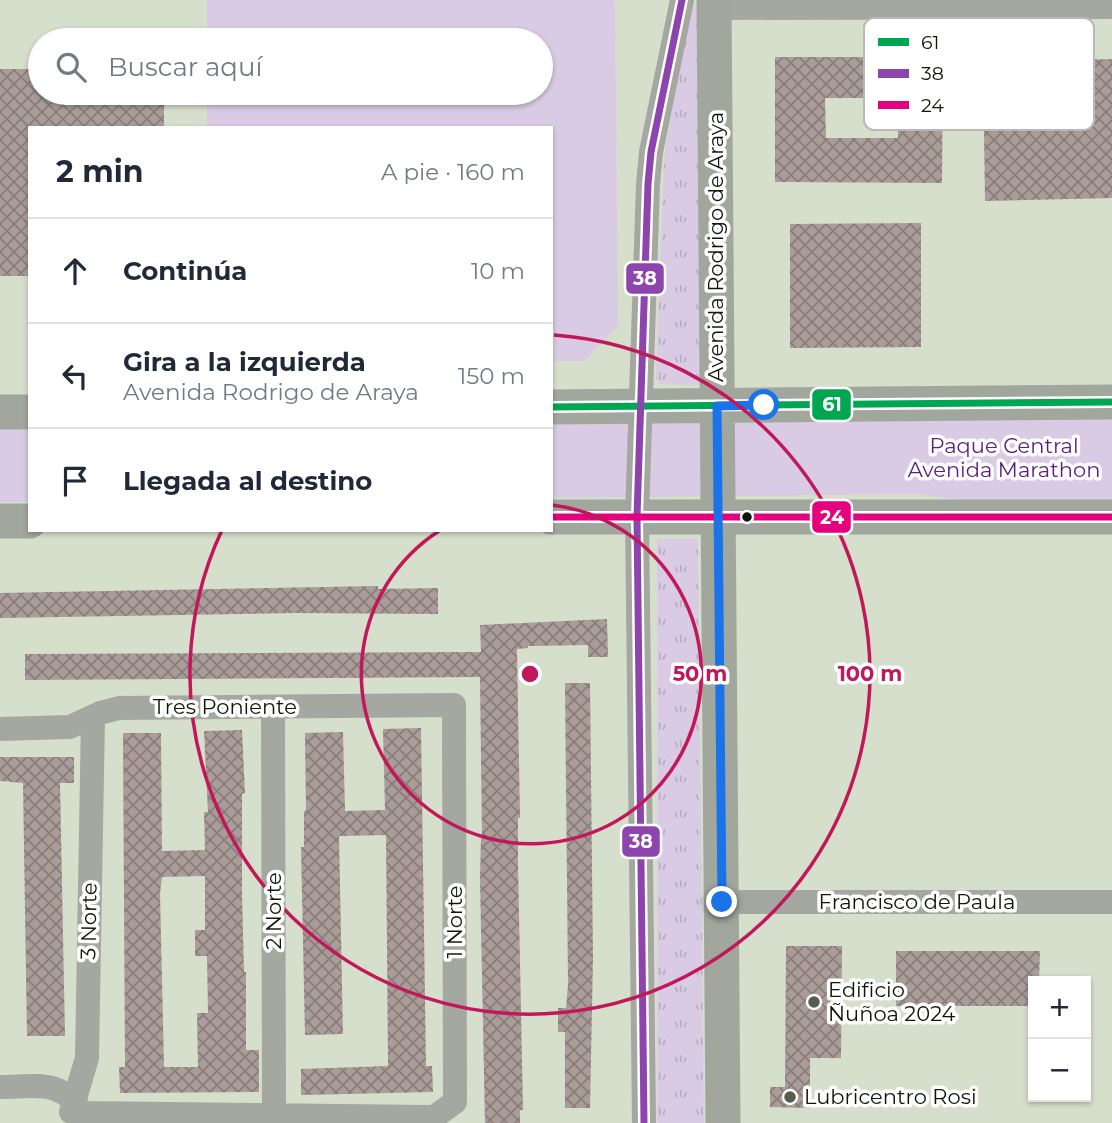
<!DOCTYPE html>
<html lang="es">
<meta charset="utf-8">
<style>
:root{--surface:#fff;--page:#f6f6f7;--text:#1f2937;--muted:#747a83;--line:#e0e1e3}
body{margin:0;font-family:Montserrat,sans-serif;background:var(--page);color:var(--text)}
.controls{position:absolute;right:21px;bottom:21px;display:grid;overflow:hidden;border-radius:0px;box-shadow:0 2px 5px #0004}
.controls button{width:63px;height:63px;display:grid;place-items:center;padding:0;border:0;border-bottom:2px solid var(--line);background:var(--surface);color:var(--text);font:35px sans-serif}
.stop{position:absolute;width:21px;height:21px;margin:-16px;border:5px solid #1a73e8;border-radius:50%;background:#fff}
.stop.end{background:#1a73e8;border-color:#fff;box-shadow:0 2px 7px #0008}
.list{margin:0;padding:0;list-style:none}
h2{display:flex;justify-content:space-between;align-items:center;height:91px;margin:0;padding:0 28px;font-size:30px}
h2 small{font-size:23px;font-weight:400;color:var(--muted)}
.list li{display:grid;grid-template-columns:46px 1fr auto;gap:21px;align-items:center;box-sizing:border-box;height:105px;padding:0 28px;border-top:2px solid var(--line)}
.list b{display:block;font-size:26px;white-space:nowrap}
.list p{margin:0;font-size:23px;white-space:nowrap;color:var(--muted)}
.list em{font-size:23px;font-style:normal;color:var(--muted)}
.icon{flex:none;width:38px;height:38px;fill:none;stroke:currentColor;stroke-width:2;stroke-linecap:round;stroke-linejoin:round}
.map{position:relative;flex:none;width:1112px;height:1123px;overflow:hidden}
.search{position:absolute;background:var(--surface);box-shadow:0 2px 5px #0004;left:28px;top:28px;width:525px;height:77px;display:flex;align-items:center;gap:18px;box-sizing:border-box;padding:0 24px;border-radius:38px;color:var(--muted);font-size:26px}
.panel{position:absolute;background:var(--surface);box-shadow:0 2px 5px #0004;left:28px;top:126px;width:525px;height:406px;border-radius:0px}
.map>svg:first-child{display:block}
.grass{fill:url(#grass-tufts)}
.park{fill:#d8cbe3}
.building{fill:url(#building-cross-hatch);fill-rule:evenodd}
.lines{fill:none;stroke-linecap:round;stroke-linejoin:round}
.minor{stroke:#a5a8a0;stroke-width:24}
.secondary{stroke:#a2a79d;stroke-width:35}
.bus-1-casing{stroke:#fff;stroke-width:12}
.bus-2-casing{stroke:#fff;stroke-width:12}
.bus-3-casing{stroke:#fff;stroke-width:12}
.bus-1{stroke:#00a651;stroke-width:7}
.bus-2{stroke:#8e44ad;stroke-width:7}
.bus-3{stroke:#e5007d;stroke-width:7}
.route{stroke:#1a73e8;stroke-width:9}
.ring{fill:none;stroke:#c2185b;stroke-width:3.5}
.bus-dot{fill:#11160a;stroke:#fff;stroke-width:2.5}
.poi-dot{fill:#565c4e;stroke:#fff;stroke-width:2.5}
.labels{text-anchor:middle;stroke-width:7;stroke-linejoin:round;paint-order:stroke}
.street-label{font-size:21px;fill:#11160a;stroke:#fff}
.park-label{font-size:21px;fill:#581f80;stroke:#fff}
.poi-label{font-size:21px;fill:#11160a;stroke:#fff;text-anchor:start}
.key{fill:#fff;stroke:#b8b9b6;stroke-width:2}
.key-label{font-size:19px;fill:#11160a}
.centre{fill:#c2185b;stroke:#fff;stroke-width:3.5}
.ring-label{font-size:21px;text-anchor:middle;font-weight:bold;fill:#c2185b;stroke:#fff;stroke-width:7;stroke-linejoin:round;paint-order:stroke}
.line-badge{stroke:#fff;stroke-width:2.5}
.badge-label{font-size:19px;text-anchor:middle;font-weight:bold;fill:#fff}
</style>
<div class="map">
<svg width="1112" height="1123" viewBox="0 0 1112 1123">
<defs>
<pattern id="grass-tufts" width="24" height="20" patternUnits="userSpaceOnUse" patternTransform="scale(1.75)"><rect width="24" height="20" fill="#d8cbe3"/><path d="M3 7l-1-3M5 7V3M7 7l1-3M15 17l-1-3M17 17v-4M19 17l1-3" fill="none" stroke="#b8aec1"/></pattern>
<pattern id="building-cross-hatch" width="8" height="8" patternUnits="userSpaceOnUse" patternTransform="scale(1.75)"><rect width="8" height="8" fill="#aa9c98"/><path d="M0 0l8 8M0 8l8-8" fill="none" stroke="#897e7a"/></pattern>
</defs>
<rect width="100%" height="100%" fill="#d6dfcb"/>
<!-- grass -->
<path class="grass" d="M 688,7 L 703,7 L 706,377 L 698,385 L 660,384 L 656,378 L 664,160 Z
M 657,539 L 698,539 L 704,1123 L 657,1123 Z"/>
<!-- park -->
<path class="park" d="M 207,0 L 615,0 L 618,326 L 584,361 L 551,361 L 551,128 L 207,128 L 207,93 L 541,93 L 541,40 L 207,40 Z
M 1112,409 L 1112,504 L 1000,505 L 915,494 L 551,498 L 551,418 Z
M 0,422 L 30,422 L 30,502 L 0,502 Z"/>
<!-- building -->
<path class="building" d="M 775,57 L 943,57 L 942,183 L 775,182 ZM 825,98 L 898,98 L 898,138 L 826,138 Z
M 1112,59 L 1112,198 L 985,201 L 983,62 Z
M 0,69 L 40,69 L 40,93 L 164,93 L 164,128 L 30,128 L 30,276 L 0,276 Z
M 921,223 L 921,347 L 790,348 L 790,224 Z
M 378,586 L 378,589 L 438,588 L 438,614 L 295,613 L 0,618 L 0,593 Z
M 607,619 L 608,657 L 588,657 L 588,645 L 528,646 L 528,648 L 517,649 L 520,818 L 518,818 L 518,864 L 523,1110 L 520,1110 L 520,1123 L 485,1123 L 480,879 L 481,838 L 482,838 L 480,677 L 25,680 L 25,654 L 481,652 L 480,625 Z
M 565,683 L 590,683 L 593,958 L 590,1108 L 565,1108 L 565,1032 L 558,1032 L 558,1008 L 566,1008 L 568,985 Z
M 421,728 L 426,1066 L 432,1066 L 433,1092 L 301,1095 L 301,1069 L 388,1066 L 386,835 L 339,836 L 343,1034 L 305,1035 L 301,847 L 304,847 L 304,811 L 306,811 L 305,733 L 343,732 L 345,811 L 385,810 L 383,729 Z
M 242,730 L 245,793 L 242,794 L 242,894 L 244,972 L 246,972 L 246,1050 L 259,1050 L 259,1092 L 120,1093 L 119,1067 L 125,1067 L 123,733 L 161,733 L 162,851 L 205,850 L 204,812 L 208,812 L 204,731 ZM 205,876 L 205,930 L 195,930 L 195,956 L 207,956 L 208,1013 L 197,1013 L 198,1067 L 164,1067 L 160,893 L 162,877 Z
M 0,757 L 74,757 L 74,783 L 60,783 L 65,1036 L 27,1036 L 23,783 L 0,781 Z
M 786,946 L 842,946 L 841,1058 L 810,1058 L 810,1108 L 770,1107 L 770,1087 L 785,1087 Z
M 896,951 L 1040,951 L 1039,981 L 1033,981 L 1033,1006 L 896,1006 Z"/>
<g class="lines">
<!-- minor -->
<path class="minor" d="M 714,8 L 1112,7
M 273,707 L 274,1115
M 0,729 L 70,727 L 100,713 L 119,708 L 454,705 L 455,1102 L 426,1123
M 722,902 L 1112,902
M 0,1087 C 35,1087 62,1078 82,1113 L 431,1117
M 71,1112 L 87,1058 L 93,717
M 644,1123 L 637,517 L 648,184 L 651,152 L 682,0"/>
<!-- secondary -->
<path class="secondary" d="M 714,0 L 723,1123
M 551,407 L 1112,402
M 0,412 L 30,412
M 551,517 L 1112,517
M 0,521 L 30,521"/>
<!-- bus-1 casing -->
<g class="bus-1-casing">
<path id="bus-1" d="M 551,407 L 1112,402"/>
</g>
<!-- bus-2 casing -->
<g class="bus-2-casing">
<path id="bus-2" d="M 644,1123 L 637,517 L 648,184 L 651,152 L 682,0"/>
</g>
<!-- bus-3 casing -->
<g class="bus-3-casing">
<path id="bus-3" d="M 551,517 L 1112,517"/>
</g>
<!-- bus-1 -->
<use href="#bus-1" class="bus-1"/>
<!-- bus-2 -->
<use href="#bus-2" class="bus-2"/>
<!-- bus-3 -->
<use href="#bus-3" class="bus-3"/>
</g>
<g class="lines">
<!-- route -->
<path class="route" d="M 722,902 L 717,406 L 764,405"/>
</g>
<!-- distance rings -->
<g class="ring">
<path d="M552 505A170 170 0 1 1 439 531"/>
<path d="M554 335A340 340 0 1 1 222 530"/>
</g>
<!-- markers -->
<circle class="bus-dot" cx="747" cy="517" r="6"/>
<g class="poi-dot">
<circle cx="814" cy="1002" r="7"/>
<circle cx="790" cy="1097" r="7"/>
</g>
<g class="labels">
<!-- street labels -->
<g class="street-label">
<text transform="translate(716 247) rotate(-90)" y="7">Avenida Rodrigo de Araya</text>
<text x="225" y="714">Tres Poniente</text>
<text x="917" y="909">Francisco de Paula</text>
<text transform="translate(274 911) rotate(-90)" y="7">2 Norte</text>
<text transform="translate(89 921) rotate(-89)" y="7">3 Norte</text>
<text transform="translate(455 922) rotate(-90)" y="7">1 Norte</text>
</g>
<!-- park labels -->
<g class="park-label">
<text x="1004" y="453">Paque Central<tspan x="1004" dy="24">Avenida Marathon</tspan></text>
</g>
<!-- poi labels -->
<g class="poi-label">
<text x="828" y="997">Edificio<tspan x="828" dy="24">Ñuñoa 2024</tspan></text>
<text x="804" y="1104">Lubricentro Rosi</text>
</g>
</g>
<!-- legend -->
<rect x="864" y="18" width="230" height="112" rx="10" class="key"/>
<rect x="878" y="38" width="31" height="8" fill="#00a651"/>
<rect x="878" y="69" width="31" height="9" fill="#8e44ad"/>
<rect x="878" y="101" width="31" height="8" fill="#e5007d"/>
<g class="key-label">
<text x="921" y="49">61</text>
<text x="921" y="80">38</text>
<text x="921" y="112">24</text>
</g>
<circle cx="530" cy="674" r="10" class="centre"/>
<g class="ring-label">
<text x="700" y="681">50 m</text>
<text x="870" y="681">100 m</text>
</g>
<g class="line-badge">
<rect x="625" y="262" width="40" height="33" rx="7" fill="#8e44ad"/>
<rect x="811" y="388" width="41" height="33" rx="7" fill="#00a651"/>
<rect x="811" y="500" width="41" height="34" rx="7" fill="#e5007d"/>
<rect x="621" y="825" width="40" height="33" rx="7" fill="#8e44ad"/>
</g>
<g class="badge-label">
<text x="645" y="285">38</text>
<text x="832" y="411">61</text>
<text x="832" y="524">24</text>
<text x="641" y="848">38</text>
</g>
</svg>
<div class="controls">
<button>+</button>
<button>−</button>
</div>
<div class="stop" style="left:764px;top:405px"></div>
<div class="stop end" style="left:722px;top:902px"></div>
<div class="search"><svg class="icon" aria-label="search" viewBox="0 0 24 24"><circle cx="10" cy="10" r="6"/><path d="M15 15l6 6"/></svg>Buscar aquí</div>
<section class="panel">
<h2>2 min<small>A pie · 160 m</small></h2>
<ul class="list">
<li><svg class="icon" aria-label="ahead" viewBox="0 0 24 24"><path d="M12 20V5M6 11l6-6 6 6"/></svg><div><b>Continúa</b></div><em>10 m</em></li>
<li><svg class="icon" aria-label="left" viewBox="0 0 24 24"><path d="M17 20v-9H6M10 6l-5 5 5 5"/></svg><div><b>Gira a la izquierda</b><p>Avenida Rodrigo de Araya</p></div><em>150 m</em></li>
<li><svg class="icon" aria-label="arrive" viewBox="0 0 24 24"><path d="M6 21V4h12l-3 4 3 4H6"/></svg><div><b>Llegada al destino</b></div></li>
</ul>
</section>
</div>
